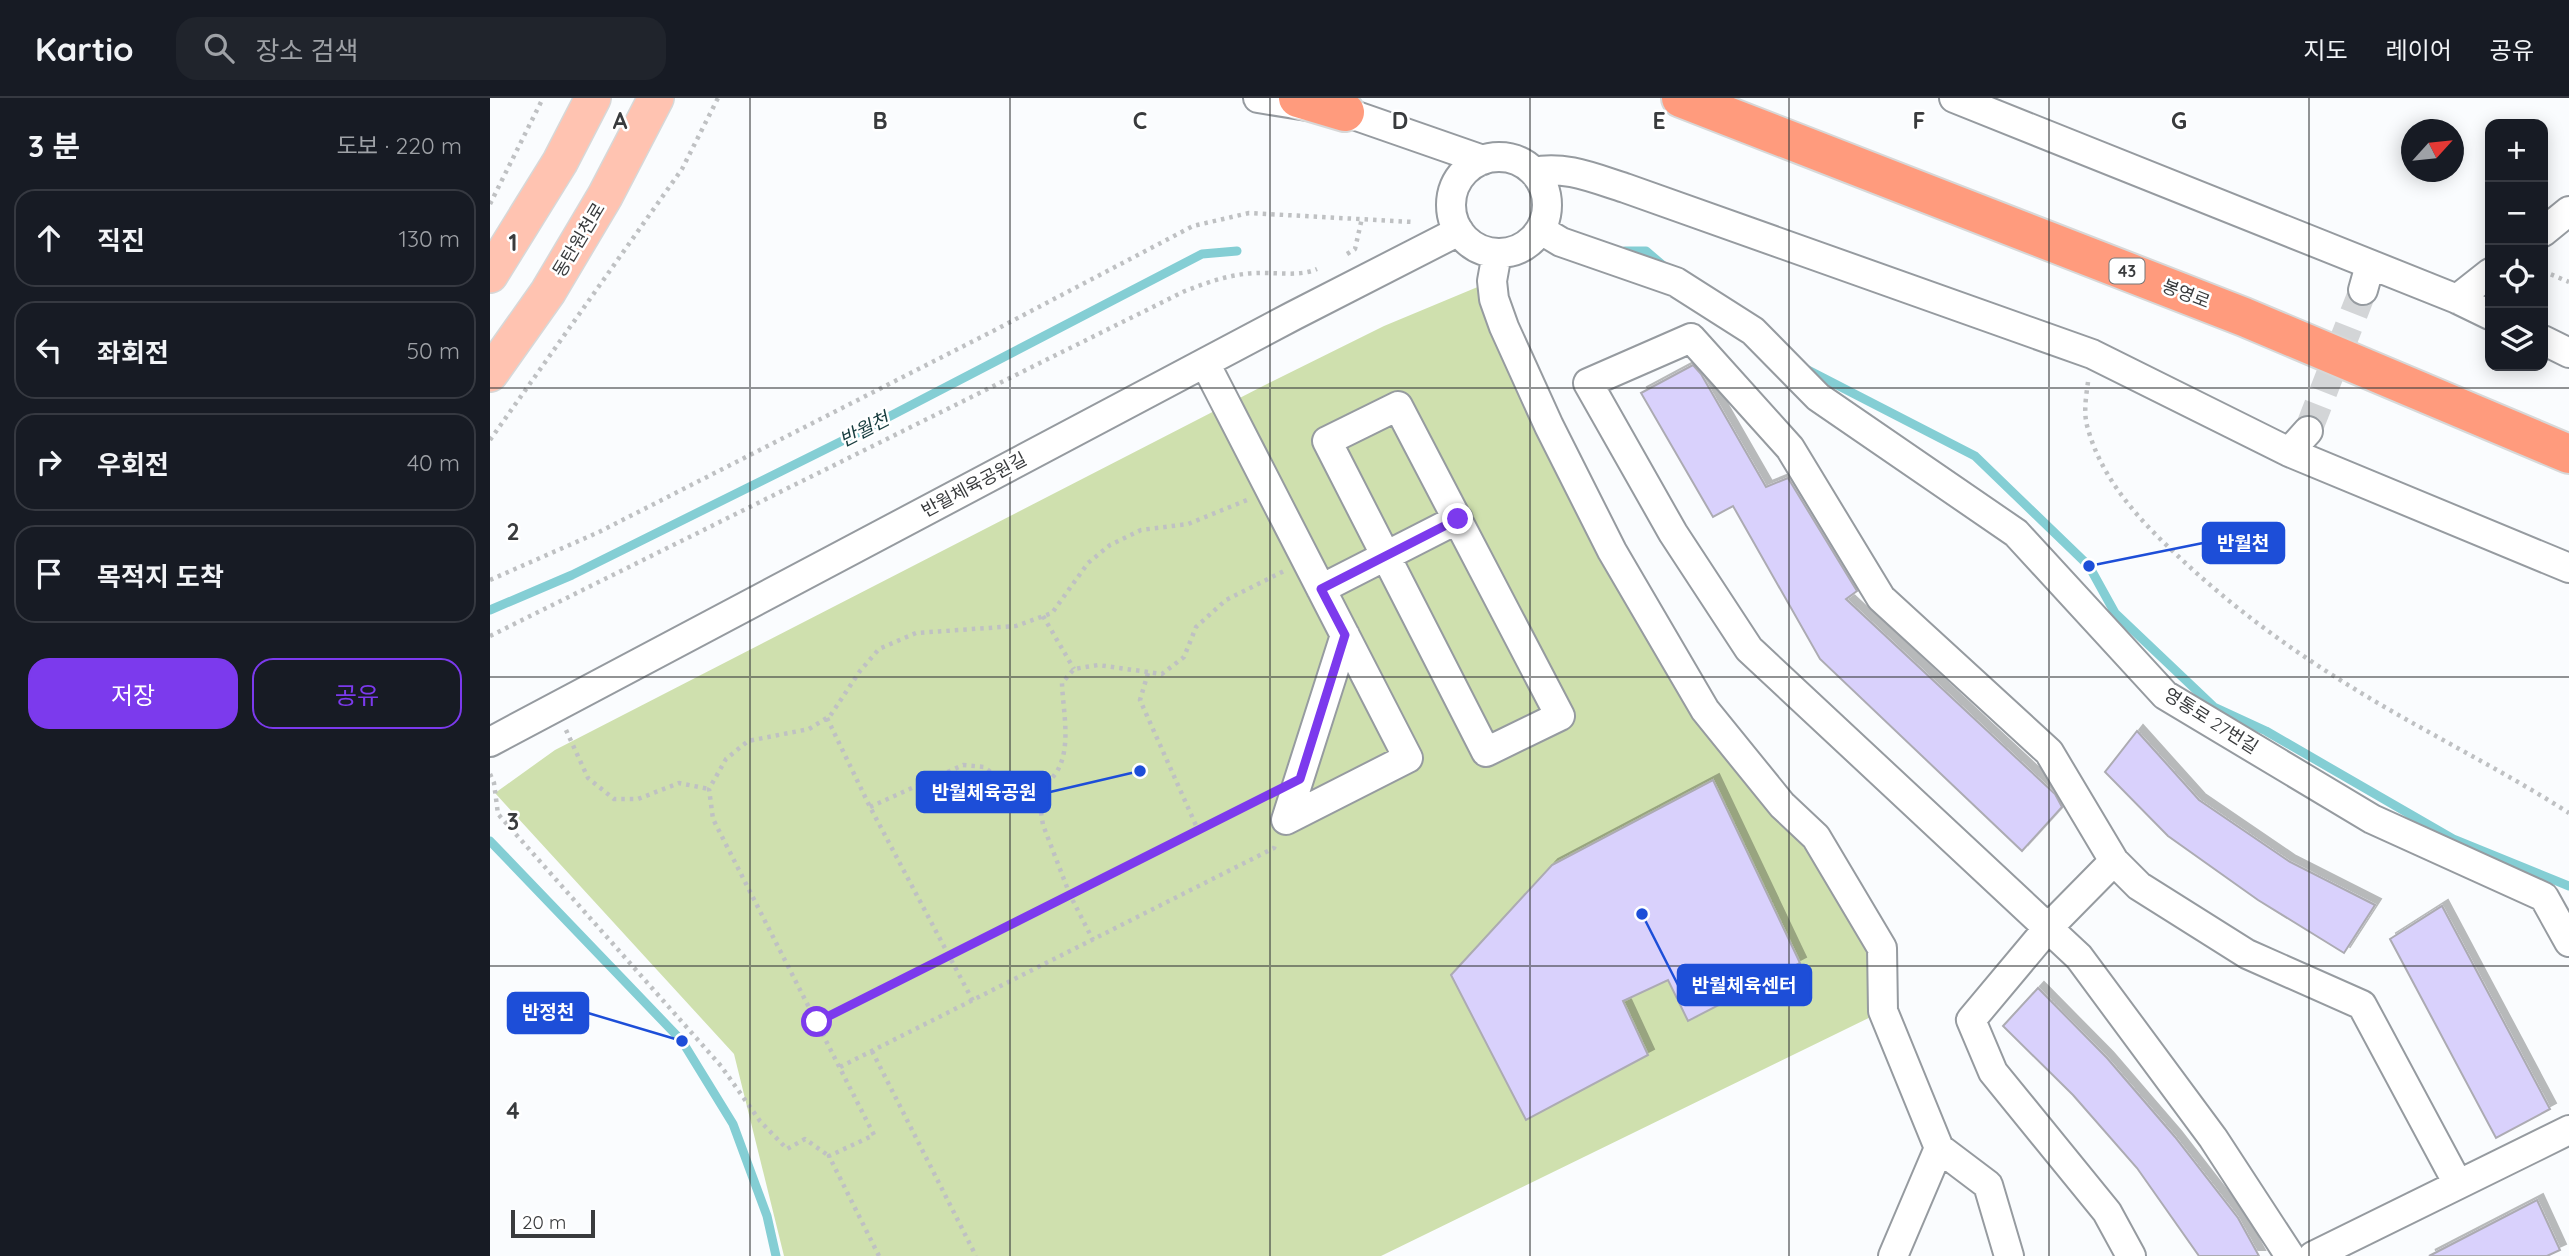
<!DOCTYPE html>
<html lang="ko">
<meta charset="utf-8">
<style>
:root{--surface:#171b24;--page:#20242c;--text:#f1f3f6;--muted:#9ea1a6;--line:#363941;--accent:#7c3aed}
body{margin:0;font-family:Quicksand,"Noto Sans KR",sans-serif;background:var(--page);color:var(--text)}
.controls{position:absolute;right:21px;top:21px;display:grid;overflow:hidden;border-radius:14px;box-shadow:0 4px 18px #0003}
.controls button{width:63px;height:63px;display:grid;place-items:center;padding:0;border:0;border-bottom:2px solid var(--line);background:var(--surface);color:var(--text);font:35px sans-serif}
.compass{position:absolute;left:1911px;top:21px;width:63px;height:63px;border-radius:50%;background:var(--surface);box-shadow:0 4px 18px #0003;rotate:63deg}
.scale{position:absolute;left:21px;bottom:18px;width:84px;box-sizing:border-box;padding-left:7px;border:4px solid #393b3d;border-top:0;font-size:19px;line-height:24px;white-space:nowrap;color:#393b3d;-webkit-text-stroke:5px #fff;paint-order:stroke}
.stop{position:absolute;width:21px;height:21px;margin:-16px;border:5px solid #7c3aed;border-radius:50%;background:#fff}
.stop.end{background:#7c3aed;border-color:#fff;box-shadow:0 2px 7px #0008}
.list{margin:0;padding:0;list-style:none}
h2{display:flex;justify-content:space-between;align-items:center;height:91px;margin:0;padding:0 28px;font-size:30px}
h2 small{font-size:23px;font-weight:400;color:var(--muted)}
.list li{display:grid;grid-template-columns:46px 1fr auto;gap:21px;align-items:center;box-sizing:border-box;height:98px;margin:0 14px 14px;padding:0 14px;border:2px solid var(--line);border-radius:21px}
.list b{display:block;font-size:26px;white-space:nowrap}
.list em{font-size:23px;font-style:normal;color:var(--muted)}
.actions{display:flex;gap:14px;padding:21px 28px}
.actions a{flex:1;padding:16px 0;border:2px solid var(--accent);border-radius:21px;text-align:center;font-size:24px;color:var(--accent)}
.actions .main{background:var(--accent);color:#fff}
.icon{flex:none;width:38px;height:38px;fill:none;stroke:currentColor;stroke-width:2;stroke-linecap:round;stroke-linejoin:round}
.map{position:relative;flex:none;width:2079px;height:1158px;overflow:hidden}
header{display:flex;align-items:center;gap:42px;box-sizing:border-box;height:98px;padding:0 35px;background:var(--surface);border-bottom:2px solid var(--line)}
header strong{font-size:33px}
nav{display:flex;gap:38px;margin-inline-start:auto;font-size:24px}
.search{width:490px;height:63px;background:var(--page);display:flex;align-items:center;gap:18px;box-sizing:border-box;padding:0 24px;border-radius:21px;color:var(--muted);font-size:26px}
main{display:flex}
aside{flex:1;background:var(--surface)}
.map>svg:first-child{display:block}
.green{fill:#cfe0ae}
.lines{fill:none;stroke-linecap:round;stroke-linejoin:round}
.stream{stroke:#84ced4;stroke-width:9}
.building{fill:#d9d1fc;stroke:#acabb2;stroke-width:2;filter:url(#shadow)}
.minor-tunnel{stroke:#d3d5d7;stroke-width:28;stroke-dasharray:28 14;stroke-linecap:butt}
.minor-casing{stroke:#969ba0;stroke-width:32}
.major-casing{stroke:#d7d8d8;stroke-width:38}
.highway-casing{stroke:#d7d8d8;stroke-width:42}
.path{stroke:#bfc1c3;stroke-width:4.5;stroke-dasharray:3.5 5;stroke-linecap:butt}
.minor{stroke:#fff;stroke-width:28}
.major{stroke:#ffc3b1;stroke-width:35}
.highway{stroke:#ff9b7d;stroke-width:38}
.route{stroke:#7c3aed;stroke-width:9}
.grid{fill:none;stroke:#393b3d;stroke-width:2;stroke-opacity:0.55}
.labels{text-anchor:middle;stroke-width:5;stroke-linejoin:round;paint-order:stroke}
.shield{fill:#fff;stroke:#747677;stroke-width:2}
.shield-label{font-size:16px;font-weight:bold;fill:#393b3d}
.street-label{font-size:18px;fill:#393b3d;stroke:#fff}
.water-label{font-size:19px;font-style:italic;fill:#163b3d;stroke:#fff}
.grid-label{font-size:23px;text-anchor:middle;font-weight:bold;fill:#393b3d;stroke:#fff;stroke-width:5;stroke-linejoin:round;paint-order:stroke}
.leader{fill:none;stroke:#1d4ed8;stroke-width:2.5}
.callout-dot{fill:#1d4ed8;stroke:#fff;stroke-width:2.5}
.callout{fill:#1d4ed8;stroke:#1d4ed8;stroke-width:2.5}
.callout-label{font-size:19px;text-anchor:middle;font-weight:bold;fill:#fff}
</style>
<header>
<strong>Kartio</strong>
<div class="search"><svg class="icon" aria-label="search" viewBox="0 0 24 24"><circle cx="10" cy="10" r="6"/><path d="M15 15l6 6"/></svg>장소 검색</div>
<nav><a>지도</a><a>레이어</a><a>공유</a></nav>
</header>
<main>
<aside>
<h2>3 분<small>도보 · 220 m</small></h2>
<ul class="list">
<li><svg class="icon" aria-label="ahead" viewBox="0 0 24 24"><path d="M12 20V5M6 11l6-6 6 6"/></svg><div><b>직진</b></div><em>130 m</em></li>
<li><svg class="icon" aria-label="left" viewBox="0 0 24 24"><path d="M17 20v-9H6M10 6l-5 5 5 5"/></svg><div><b>좌회전</b></div><em>50 m</em></li>
<li><svg class="icon" aria-label="right" viewBox="0 0 24 24"><path d="M7 20v-9h11M14 6l5 5-5 5"/></svg><div><b>우회전</b></div><em>40 m</em></li>
<li><svg class="icon" aria-label="arrive" viewBox="0 0 24 24"><path d="M6 21V4h12l-3 4 3 4H6"/></svg><div><b>목적지 도착</b></div></li>
</ul>
<div class="actions"><a class="main">저장</a><a>공유</a></div>
</aside>
<div class="map">
<svg width="2079" height="1158" viewBox="0 0 2079 1158">
<defs>
<filter id="shadow"><feDropShadow dx="6" dy="-6" stdDeviation="0" flood-color="#0004"/></filter>
</defs>
<rect width="100%" height="100%" fill="#fafcfe"/>
<!-- green -->
<path class="green" d="M 1002,183 L 1122,453 L 1392,850 L 1393,913 L 891,1158 L 294,1158 L 244,956 L 5,695 L 65,652 L 773,288 L 894,228 Z"/>
<g class="lines">
<!-- stream -->
<path class="stream" d="M 1135,153 L 1156,153 L 1176,170
M 1314,270 L 1485,358 L 1599,468 L 1625,515 L 1724,609 L 1776,633 L 1963,741 L 2079,788
M 0,512 L 82,477 L 358,340 L 712,156 L 747,153
M 0,743 L 192,943 L 243,1026 L 277,1118 L 286,1158"/>
</g>
<!-- building -->
<path class="building" d="M 1203,267 L 1211,276 L 1276,389 L 1298,380 L 1367,493 L 1356,501 L 1565,696 L 1572,709 L 1532,753 L 1330,561 L 1243,408 L 1223,419 L 1151,295 Z
M 1647,633 L 1709,702 L 1800,764 L 1885,807 L 1854,855 L 1768,802 L 1678,738 L 1615,674 Z
M 1223,682 L 1310,865 L 1198,923 L 1178,882 L 1133,903 L 1158,957 L 1036,1022 L 961,877 L 1062,767 Z
M 1952,808 L 2060,1011 L 2006,1040 L 1900,841 Z
M 1548,890 L 1617,960 L 1685,1039 L 1748,1120 L 1769,1158 L 1709,1158 L 1647,1070 L 1583,997 L 1513,928 Z
M 2047,1102 L 2070,1152 L 2057,1158 L 1939,1158 Z"/>
<g class="lines">
<!-- minor-tunnel -->
<path class="minor-tunnel" d="M 1818,333 L 1873,192"/>
<!-- minor casing -->
<g class="minor-casing">
<path id="minor" d="M 768,0 L 855,14 L 993,62
M 1464,0 L 1967,201 L 2000,217
M961 107a48 48 0 1 1 96 0a48 48 0 1 1-96 0Z
M 1044,74 C 1074,67 1106,81 1135,90 L 1602,256 L 1799,354 L 2079,470
M 1051,132 L 1071,144 L 1186,184 L 1263,233 L 1328,299 L 1526,435 L 1675,597 L 1882,721 L 2054,799 L 2079,844
M 2053,134 L 2079,113
M 1007,155 L 1002,183 L 1004,201 L 1014,229 L 1059,328 L 1122,453 L 1215,612 L 1292,707 L 1326,739 L 1392,850 L 1393,913 L 1449,1050 L 1498,1087 L 1519,1158
M 1873,192 L 1880,167
M 1967,201 L 2000,175
M 2053,242 L 2079,255
M 715,265 L 918,660 L 796,722 L 855,537
M 908,308 L 1070,618 L 996,654 L 837,343 Z
M 1799,354 L 1818,333
M 831,491 L 968,421
M 0,644 L 803,218 L 969,133
M 1624,763 L 1559,654 L 1391,500 L 1300,350 L 1201,240 L 1098,285 L 1183,435 L 1259,551 L 1589,859 L 1723,1040 L 1800,1158
M 1403,1158 L 1449,1050
M 1641,1158 L 1617,1114 L 1503,974 L 1481,922 L 1558,830 L 1624,763 L 1649,788 L 1757,856 L 1872,907 L 1968,1086
M 1823,1158 L 2079,1032"/>
</g>
<!-- major casing -->
<g class="major-casing">
<path id="major" d="M 0,177 L 70,64 L 103,0
M 0,276 L 58,194 L 115,98 L 166,0"/>
</g>
<!-- highway casing -->
<g class="highway-casing">
<path id="highway" d="M 808,0 L 855,14
M 1191,0 L 1754,219 L 2079,356"/>
</g>
<!-- path -->
<path class="path" d="M 0,106 L 53,0
M 857,156 L 865,151 L 872,120
M 2053,173 L 2079,184
M 1598,284 C 1596,299 1593,316 1598,331 C 1612,382 1651,424 1689,459 C 1742,509 1801,552 1863,590 C 1934,634 2009,670 2079,715
M 0,342 L 192,71 L 228,0
M 0,482 L 109,434 L 505,232 L 703,128 L 759,115 L 923,124
M 553,518 L 584,571
M 0,538 L 695,193 C 718,184 741,176 766,175 C 786,174 809,179 827,171
M 658,575 L 650,602 L 708,732
M 337,620 L 380,709 L 483,903
M 76,632 L 98,680 L 124,701 L 148,701 L 189,685 L 219,691
M 0,676 L 4,685 L 8,716 L 231,968 L 270,1023 L 297,1051 L 315,1041 L 339,1058
M 547,689 L 553,727 L 580,797 L 603,842
M 380,709 L 473,667 L 494,669 L 527,694 C 535,692 547,691 554,687 C 586,665 573,618 572,585 L 584,571 L 608,567 L 672,576 L 694,559 L 706,529 L 736,502 L 794,473
M 327,924 L 773,699
M 382,953 L 486,1158
M 350,969 L 784,750 L 786,744
M 389,1158 L 339,1058 L 384,1037 L 223,721 L 219,691 L 236,661 L 258,643 L 319,631 L 340,618 L 370,573 L 389,551 L 426,535 L 526,528 L 562,515 L 598,465 L 620,447 L 651,432 L 698,426 L 757,402"/>
<!-- minor -->
<use href="#minor" class="minor"/>
<!-- major -->
<use href="#major" class="major"/>
<!-- highway -->
<use href="#highway" class="highway"/>
</g>
<g class="lines">
<!-- route -->
<path class="route" d="M 327,924 L 810,681 L 855,537 L 831,491 L 968,421"/>
</g>
<!-- grid -->
<path class="grid" d="M 260,0 L 260,1158M 520,0 L 520,1158M 780,0 L 780,1158M 1040,0 L 1040,1158M 1299,0 L 1299,1158M 1559,0 L 1559,1158M 1819,0 L 1819,1158M 0,290 L 2079,290M 0,579 L 2079,579M 0,868 L 2079,868"/>
<g class="labels">
<!-- shield labels -->
<rect class="shield" x="1619.5" y="160.5" width="35" height="25" rx="5"/>
<g class="shield-label">
<text x="1637" y="179">43</text>
</g>
<!-- street labels -->
<g class="street-label">
<text transform="translate(89 142) rotate(-59)" y="6">동탄원천로</text>
<text transform="translate(1696 196) rotate(21)" y="6">봉영로</text>
<text transform="translate(484 387) rotate(-28)" y="6">반월체육공원길</text>
<text transform="translate(1721 623) rotate(32)" y="6">영통로 27번길</text>
</g>
<!-- water labels -->
<g class="water-label">
<text transform="translate(374 331) rotate(-27)" y="7">반월천</text>
</g>
</g>
<g class="grid-label">
<text x="130" y="31">A</text>
<text x="390" y="31">B</text>
<text x="650" y="31">C</text>
<text x="910" y="31">D</text>
<text x="1169" y="31">E</text>
<text x="1429" y="31">F</text>
<text x="1689" y="31">G</text>
<text x="23" y="153">1</text>
<text x="23" y="442">2</text>
<text x="23" y="732">3</text>
<text x="23" y="1021">4</text>
</g>
<!-- callouts -->
<path class="leader" d="M1599 468L1713 445M650 673L560 694M1152 816L1188 887M192 943L98 915"/>
<g class="callout-dot">
<circle cx="1599" cy="468" r="7"/>
<circle cx="650" cy="673" r="7"/>
<circle cx="1152" cy="816" r="7"/>
<circle cx="192" cy="943" r="7"/>
</g>
<g class="callout">
<rect x="1713" y="425" width="81" height="40" rx="7"/>
<rect x="427" y="674" width="133" height="40" rx="7"/>
<rect x="1188" y="867" width="133" height="40" rx="7"/>
<rect x="18" y="895" width="80" height="40" rx="7"/>
</g>
<g class="callout-label">
<text x="1753" y="452">반월천</text>
<text x="494" y="701">반월체육공원</text>
<text x="1254" y="894">반월체육센터</text>
<text x="58" y="921">반정천</text>
</g>
</svg>
<div class="controls">
<button>+</button>
<button>−</button>
<button><svg class="icon" aria-label="locate" viewBox="0 0 24 24"><circle cx="12" cy="12" r="6"/><path d="M12 2v4M12 18v4M2 12h4M18 12h4"/></svg></button>
<button><svg class="icon" aria-label="layers" viewBox="0 0 24 24"><path d="M12 4l9 5-9 5-9-5zM3 14l9 5 9-5"/></svg></button>
</div>
<svg class="compass" viewBox="-18 -18 36 36"><path d="M0-13l5 13h-10z" fill="#e53935"/><path d="M0 13l5-13h-10z" fill="#9ea1a6"/></svg>
<div class="scale">20 m</div>
<div class="stop" style="left:327px;top:924px"></div>
<div class="stop end" style="left:968px;top:421px"></div>
</div>
</main>
